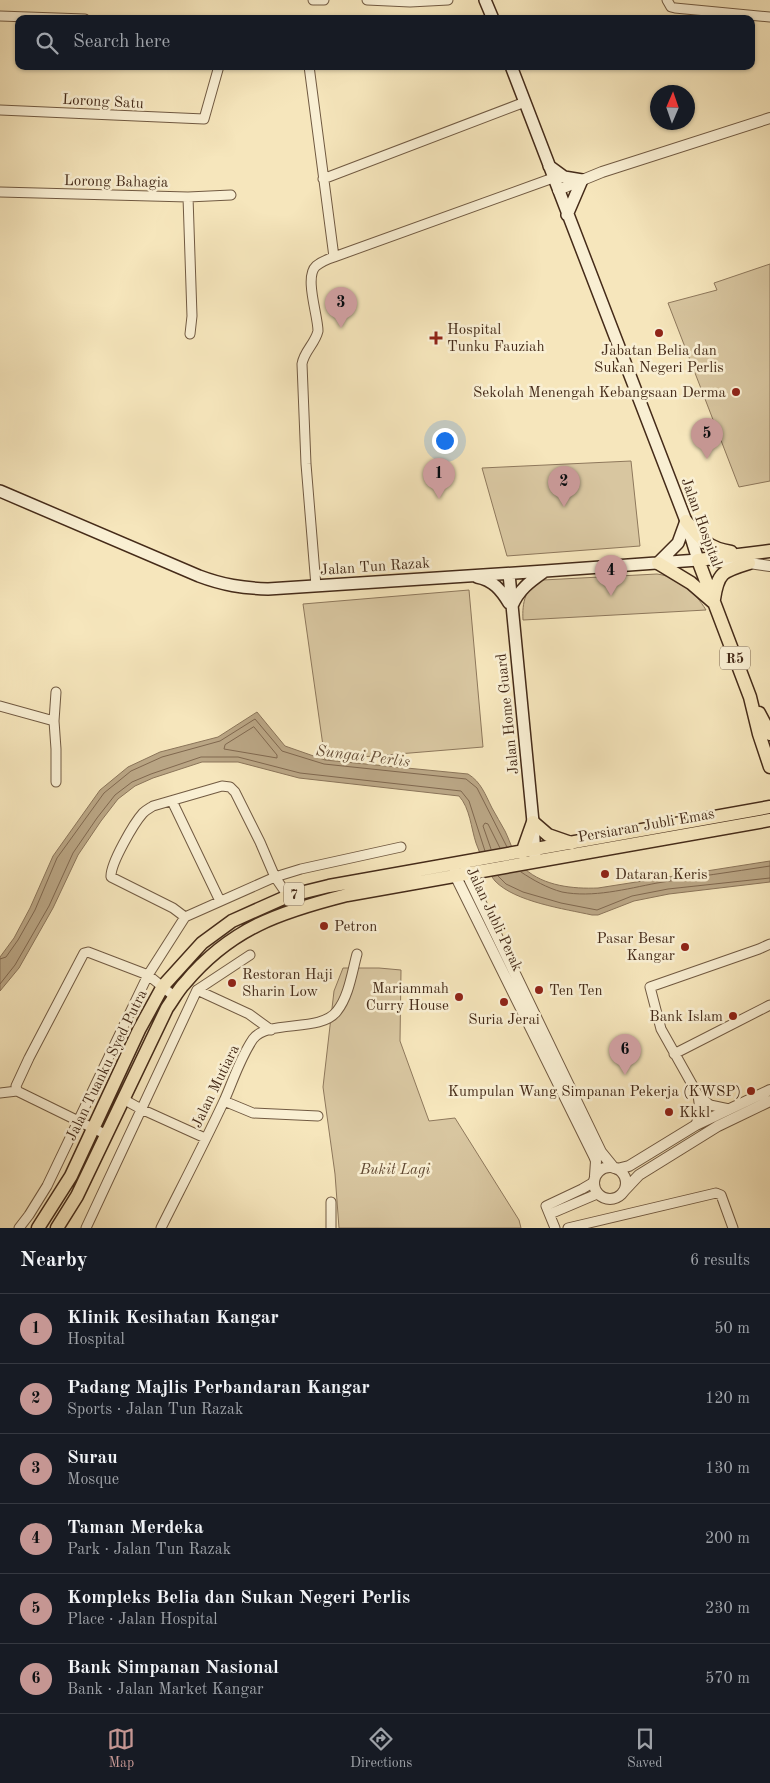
<!DOCTYPE html>
<meta charset="utf-8">
<style>
:root{--surface:#171b24;--page:#242831;--text:#f1f3f6;--muted:#9ea1a6;--line:#363941;--accent:#c59692}
body{margin:0;font-family:"Old Standard TT",serif;background:var(--page);color:var(--text)}
.compass{position:absolute;left:650px;top:85px;width:45px;height:45px;border-radius:50%;background:var(--surface);box-shadow:0 1px 4px #0004;rotate:2deg}
.you{position:absolute;left:444px;top:440px;width:18px;height:18px;margin:-12px;border:4px solid #fff;border-radius:50%;background:#1a73e8;box-shadow:0 0 0 8px #1a73e833}
.badge{display:grid;place-items:center;width:32px;height:32px;border-radius:50%;background:var(--accent);color:#111;font-size:16px;font-weight:700}
.pin{position:absolute;translate:-50% -41px;filter:drop-shadow(0 1px 2px #0008)}
.pin::after{content:'';position:absolute;top:26px;width:18px;height:15px;background:inherit;clip-path:polygon(0 0,100% 0,50% 100%)}
.list{margin:0;padding:0;list-style:none}
h2{display:flex;justify-content:space-between;align-items:center;height:65px;margin:0;padding:0 20px;font-size:21px}
h2 small{font-size:16px;font-weight:400;color:var(--muted)}
.list li{display:grid;grid-template-columns:32px 1fr auto;gap:15px;align-items:center;box-sizing:border-box;height:70px;padding:0 20px;border-top:1px solid var(--line)}
.list b{display:block;font-size:19px;white-space:nowrap}
.list p{margin:0;font-size:16px;white-space:nowrap;color:var(--muted)}
.list em{font-size:16px;font-style:normal;color:var(--muted)}
.icon{flex:none;width:28px;height:28px;fill:none;stroke:currentColor;stroke-width:2;stroke-linecap:round;stroke-linejoin:round}
.map{position:relative;flex:none;width:770px;height:1228px;overflow:hidden}
.search{position:absolute;background:var(--surface);box-shadow:0 1px 4px #0004;left:15px;right:15px;top:15px;height:55px;display:flex;align-items:center;gap:12px;box-sizing:border-box;padding:0 18px;border-radius:10px;color:var(--muted);font-size:19px}
.sheet{height:485px;background:var(--surface)}
nav{display:flex;justify-content:space-around;align-items:center;box-sizing:border-box;height:70px;border-top:1px solid var(--line);background:var(--surface);font-size:14px;color:var(--muted)}
nav a{display:grid;justify-items:center;gap:2px}
nav .on{color:var(--accent)}
.map>svg:first-child{display:block}
.green{fill:#d8c6a0;stroke:#8e785c}
.water{fill:#baa685;stroke:#8b755a}
.lines{fill:none;stroke-linecap:round;stroke-linejoin:round}
.shore{stroke:#80684f;stroke-width:1}
.minor-casing{stroke:#715a42;stroke-width:11}
.tertiary-casing{stroke:#715a42;stroke-width:12}
.secondary-casing{stroke:#452b19;stroke-width:14}
.primary-casing{stroke:#452b19;stroke-width:15}
.minor{stroke:#f9efd3;stroke-width:9}
.tertiary{stroke:#f9efd3;stroke-width:10}
.secondary{stroke:#f9efd3;stroke-width:11}
.primary{stroke:#f6e6bc;stroke-width:12}
.poi-dot{fill:#8f2418;stroke:#f9efd3;stroke-width:2}
.labels{text-anchor:middle;stroke-width:5;stroke-linejoin:round;paint-order:stroke}
.shield{fill:#f9efd3;stroke:#7b6651;stroke-width:1}
.shield-label{font-size:14px;font-weight:bold;fill:#452b19}
.street-label{font-size:15px;fill:#452b19;stroke:#f9efd3}
.poi-label{font-size:15px;fill:#452b19;stroke:#f9efd3;text-anchor:start}
.park-label{font-size:15px;font-style:italic;fill:#624a34;stroke:#f9efd3}
.water-label{font-size:16px;font-style:italic;fill:#685039;stroke:#f9efd3}
</style>
<div class="map">
<svg width="770" height="1228" viewBox="0 0 770 1228">
<rect width="100%" height="100%" fill="#f6e6bc"/>
<filter id="stains"><feTurbulence type="fractalNoise" baseFrequency=".004" numOctaves="4"/><feColorMatrix values="0 0 0 0 .2 0 0 0 0 .09 0 0 0 0 .02 0 0 0 .5 -.17"/></filter>
<radialGradient id="worn" r=".72"><stop offset=".6" stop-color="#630" stop-opacity="0"/><stop offset="1" stop-color="#630" stop-opacity=".3"/></radialGradient>
<!-- green -->
<path class="green" d="M 770,264 L 770,481 L 739,487 L 668,303 L 717,290 L 714,283 Z
M 631,461 L 640,546 L 507,556 L 482,468 Z
M 657,574 C 679,577 695,592 706,610 L 523,620 C 522,603 525,586 543,580 Z
M 469,590 L 483,747 L 325,760 L 303,604 Z
M 343,968 L 379,968 L 401,970 L 400,1041 L 429,1121 L 455,1118 L 519,1220 L 521,1228 L 339,1228 L 335,1174 L 323,1087 L 334,991 Z"/>
<!-- water -->
<path class="water" d="M 257,712 L 285,746 L 325,760 L 468,774 C 481,782 485,794 492,808 C 496,816 501,823 505,831 C 511,843 515,860 525,869 C 544,886 573,889 598,888 L 770,861 L 770,882 L 669,894 L 634,901 L 598,915 L 592,915 C 565,909 515,902 495,881 C 486,870 481,856 476,843 C 471,828 470,808 459,796 L 299,778 L 238,762 L 202,762 L 153,778 L 135,786 L 118,799 L 101,821 L 78,855 L 53,908 L 19,968 L 0,991 L 0,957 L 14,938 L 30,908 L 53,856 L 100,790 L 128,767 L 160,752 L 218,737 Z"/>
<g class="lines">
<!-- shore -->
<path class="shore" d="M 254,727 L 277,755 L 277,758 L 224,749 L 225,745 Z
M 491,849 L 483,826 L 485,823 L 488,824 L 500,848
M 521,872 C 533,880 547,888 562,892 C 593,898 626,889 657,883 C 694,877 732,872 770,866
M 498,876 L 506,884 L 523,892 L 561,903 L 597,910 L 632,896 L 668,889 L 770,878
M 0,959 L 6,957 L 18,940 L 35,910 L 57,858 L 104,793 L 131,771 L 162,757 L 220,741 L 255,719 L 282,751 L 324,764 L 466,779 L 477,788 L 507,847
M 0,984 L 15,965 L 30,939 L 49,906 L 73,853 L 97,818 L 115,795 L 132,782 L 151,774 L 201,757 L 238,757 L 300,773 L 461,791 L 469,801 L 485,851"/>
<!-- minor casing -->
<g class="minor-casing">
<path id="minor" d="M 313,0 L 324,0
M 367,0 L 410,2 L 448,0
M 667,0 L 671,7 L 675,8 L 770,17
M 0,16 L 85,19
M 309,66 L 334,257
M 0,110 L 204,119 L 219,66
M 323,179 L 525,102
M 0,192 L 188,197 L 231,195
M 188,197 L 192,316 L 190,334
M 316,586 L 306,464 L 302,364 C 304,351 315,344 318,331 C 318,315 304,277 316,266 C 321,262 328,259 334,257 L 553,178
M 0,706 L 54,721 L 56,749 L 56,782
M 54,721 L 56,692
M 172,801 L 220,901
M 185,917 L 173,908 L 111,877 C 110,864 134,823 143,813 C 146,810 150,808 153,806 L 222,786 L 230,787 L 235,792 L 260,842 L 275,877 L 288,896
M 197,990 L 249,1014 L 271,1030
M 674,1054 L 770,1005
M 17,1091 L 16,1086 L 29,1058 L 84,953 L 88,952 L 148,975 L 175,997
M 0,1093 L 17,1091 L 107,1135
M 698,1095 L 710,1105 L 729,1109
M 123,1099 L 141,1109 L 205,1138
M 224,1101 L 253,1113 L 318,1116
M 696,1125 L 700,1110 L 698,1095 L 661,1029 L 650,987 L 759,949 L 770,944
M 331,1202 L 331,1228
M 550,1214 L 597,1194
M 19,1228 L 29,1215 L 47,1186 L 148,975 L 185,917 L 275,877 L 301,869 L 401,847
M 86,1228 L 197,990 L 250,955
M 161,1228 C 182,1186 204,1144 224,1101 C 233,1081 240,1058 253,1039 C 268,1019 321,1033 337,1011 C 349,996 352,972 357,954
M 555,1228 L 546,1206 L 582,1189 L 594,1182
M 568,1228 L 716,1193 L 721,1195 L 733,1228"/>
</g>
<!-- tertiary casing -->
<g class="tertiary-casing">
<path id="tertiary" d="M 558,190 L 602,172 L 770,118
M 714,562 L 749,563 L 770,566
M 465,867 L 467,874 L 601,1152 L 614,1168
M 455,870 L 456,877 L 594,1156 L 596,1161 L 595,1176
M594 1183a16 16 0 1 1 32 0a16 16 0 1 1-32 0Z
M 617,1169 L 629,1166 L 696,1125 L 770,1090
M 623,1192 L 639,1175 L 718,1126 L 770,1101"/>
</g>
<!-- secondary casing -->
<g class="secondary-casing">
<path id="secondary" d="M 485,0 L 493,19
M 549,166 L 564,177 L 582,180 L 567,215
M 0,491 L 199,576 C 223,585 242,588 268,589 L 545,571 L 698,560 L 686,521 L 511,66
M 658,563 L 678,543 L 686,521
M 509,574 L 533,822 L 535,858
M 477,577 C 493,580 501,590 509,603
M 512,606 C 519,589 531,581 545,571"/>
</g>
<!-- primary casing -->
<g class="primary-casing">
<path id="primary" d="M 686,521 C 701,539 707,548 731,552
M 770,551 L 698,560 L 750,697 L 759,734 L 770,767
M 658,563 L 691,583 L 713,602
M 714,599 C 718,572 723,571 749,563
M 759,713 L 770,734
M 522,853 L 533,822 L 548,835 L 571,843
M 38,1228 L 71,1176 L 139,1030 L 163,986 L 202,943 L 232,921 L 288,896 L 329,886 L 770,807
M 57,1228 L 77,1196 L 167,1008 C 173,1000 178,990 185,983 C 231,928 280,912 347,895 L 770,820"/>
</g>
<!-- minor -->
<use href="#minor" class="minor"/>
<!-- tertiary -->
<use href="#tertiary" class="tertiary"/>
<!-- secondary -->
<use href="#secondary" class="secondary"/>
<!-- primary -->
<use href="#primary" class="primary"/>
</g>
<!-- markers -->
<g class="poi-dot">
<circle cx="659" cy="333" r="5"/>
<path d="M433.5 330.5h5v5h5v5h-5v5h-5v-5h-5v-5h5z"/>
<circle cx="736" cy="392" r="5"/>
<circle cx="605" cy="874" r="5"/>
<circle cx="324" cy="926" r="5"/>
<circle cx="685" cy="947" r="5"/>
<circle cx="232" cy="983" r="5"/>
<circle cx="539" cy="990" r="5"/>
<circle cx="459" cy="997" r="5"/>
<circle cx="504" cy="1002" r="5"/>
<circle cx="733" cy="1016" r="5"/>
<circle cx="751" cy="1091" r="5"/>
<circle cx="669" cy="1112" r="5"/>
</g>
<g class="labels">
<!-- shield labels -->
<g class="shield">
<rect x="720" y="646.5" width="30" height="23" rx="4"/>
<rect x="284" y="882.5" width="20" height="23" rx="4"/>
</g>
<g class="shield-label">
<text x="735" y="663">R5</text>
<text x="294" y="899">7</text>
</g>
<!-- street labels -->
<g class="street-label">
<text transform="translate(103 101) rotate(3)" y="5">Lorong Satu</text>
<text transform="translate(116 181) rotate(1)" y="5">Lorong Bahagia</text>
<text transform="translate(702 522) rotate(70)" y="5">Jalan Hospital</text>
<text transform="translate(375 566) rotate(-4)" y="5">Jalan Tun Razak</text>
<text transform="translate(507 714) rotate(-96)" y="5">Jalan Home Guard</text>
<text transform="translate(646 825) rotate(-10)" y="5">Persiaran Jubli Emas</text>
<text transform="translate(495 919) rotate(65)" y="5">Jalan Jubli Perak</text>
<text transform="translate(106 1065) rotate(-64)" y="5">Jalan Tuanku Syed Putra</text>
<text transform="translate(215 1086) rotate(-64)" y="5">Jalan Mutiara</text>
</g>
<!-- poi labels -->
<g class="poi-label">
<text x="447" y="334">Hospital<tspan x="447" dy="17">Tunku Fauziah</tspan></text>
<text x="659" y="355" text-anchor="middle">Jabatan Belia dan<tspan x="659" dy="17">Sukan Negeri Perlis</tspan></text>
<text x="726" y="397" text-anchor="end">Sekolah Menengah Kebangsaan Derma</text>
<text x="615" y="879">Dataran Keris</text>
<text x="334" y="931">Petron</text>
<text x="675" y="943" text-anchor="end">Pasar Besar<tspan x="675" dy="17">Kangar</tspan></text>
<text x="242" y="979">Restoran Haji<tspan x="242" dy="17">Sharin Low</tspan></text>
<text x="449" y="993" text-anchor="end">Mariammah<tspan x="449" dy="17">Curry House</tspan></text>
<text x="549" y="995">Ten Ten</text>
<text x="723" y="1021" text-anchor="end">Bank Islam</text>
<text x="504" y="1024" text-anchor="middle">Suria Jerai</text>
<text x="741" y="1096" text-anchor="end">Kumpulan Wang Simpanan Pekerja (KWSP)</text>
<text x="679" y="1117">Kkkl</text>
</g>
<!-- park labels -->
<g class="park-label">
<text x="395" y="1174">Bukit Lagi</text>
</g>
<!-- water labels -->
<g class="water-label">
<text transform="translate(363 755) rotate(7)" y="6">Sungai Perlis</text>
</g>
</g>
<rect width="100%" height="100%" filter="url(#stains)"/>
<rect width="100%" height="100%" fill="url(#worn)"/>
</svg>
<svg class="compass" viewBox="-18 -18 36 36"><path d="M0-13l5 13h-10z" fill="#e53935"/><path d="M0 13l5-13h-10z" fill="#9ea1a6"/></svg>
<div class="you"></div>
<div class="pin badge" style="left:439px;top:499px">1</div>
<div class="pin badge" style="left:564px;top:507px">2</div>
<div class="pin badge" style="left:341px;top:328px">3</div>
<div class="pin badge" style="left:611px;top:596px">4</div>
<div class="pin badge" style="left:707px;top:459px">5</div>
<div class="pin badge" style="left:625px;top:1075px">6</div>
<div class="search"><svg class="icon" aria-label="search" viewBox="0 0 24 24"><circle cx="10" cy="10" r="6"/><path d="M15 15l6 6"/></svg>Search here</div>
</div>
<section class="sheet">
<h2>Nearby<small>6 results</small></h2>
<ul class="list">
<li><span class="badge">1</span><div><b>Klinik Kesihatan Kangar</b><p>Hospital</p></div><em>50 m</em></li>
<li><span class="badge">2</span><div><b>Padang Majlis Perbandaran Kangar</b><p>Sports · Jalan Tun Razak</p></div><em>120 m</em></li>
<li><span class="badge">3</span><div><b>Surau</b><p>Mosque</p></div><em>130 m</em></li>
<li><span class="badge">4</span><div><b>Taman Merdeka</b><p>Park · Jalan Tun Razak</p></div><em>200 m</em></li>
<li><span class="badge">5</span><div><b>Kompleks Belia dan Sukan Negeri Perlis</b><p>Place · Jalan Hospital</p></div><em>230 m</em></li>
<li><span class="badge">6</span><div><b>Bank Simpanan Nasional</b><p>Bank · Jalan Market Kangar</p></div><em>570 m</em></li>
</ul>
</section>
<nav>
<a class="on"><svg class="icon" aria-label="map" viewBox="0 0 24 24"><path d="M3 6l6-2 6 2 6-2v14l-6 2-6-2-6 2zM9 4v14M15 6v14"/></svg>Map</a>
<a><svg class="icon" aria-label="directions" viewBox="0 0 24 24"><path d="M12 3l9 9-9 9-9-9zM9 14v-3h6M13 9l2 2-2 2"/></svg>Directions</a>
<a><svg class="icon" aria-label="saved" viewBox="0 0 24 24"><path d="M7 4h10v16l-5-4-5 4z"/></svg>Saved</a>
</nav>
